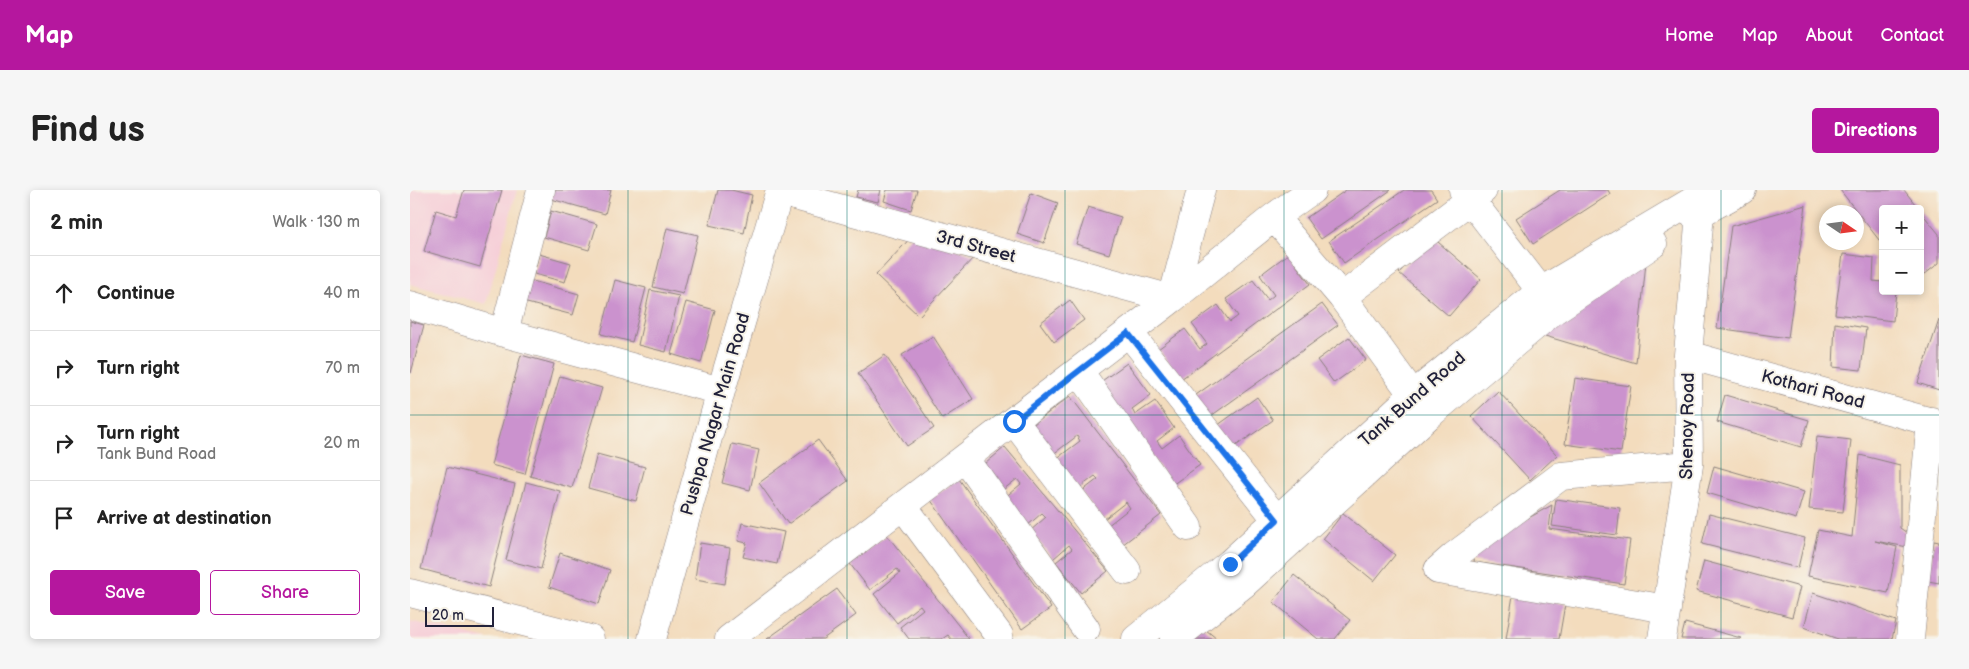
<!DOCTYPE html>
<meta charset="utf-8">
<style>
:root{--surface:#fff;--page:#f6f6f6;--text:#222;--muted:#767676;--line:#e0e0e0;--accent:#b5179e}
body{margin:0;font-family:"Balsamiq Sans",sans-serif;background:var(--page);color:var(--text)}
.controls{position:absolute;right:15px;top:15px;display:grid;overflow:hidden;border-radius:5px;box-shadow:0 2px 8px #0003}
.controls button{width:45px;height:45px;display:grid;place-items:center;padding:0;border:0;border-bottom:1px solid var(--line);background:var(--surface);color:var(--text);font:25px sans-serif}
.compass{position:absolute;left:1409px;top:15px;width:45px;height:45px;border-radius:50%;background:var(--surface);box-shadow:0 2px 8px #0003;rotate:103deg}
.scale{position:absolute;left:15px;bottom:12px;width:69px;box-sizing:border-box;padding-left:5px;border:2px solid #22223b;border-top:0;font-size:14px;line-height:18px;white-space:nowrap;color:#22223b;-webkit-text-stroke:4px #f7f3e8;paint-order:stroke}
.stop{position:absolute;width:15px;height:15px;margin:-11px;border:4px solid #1a73e8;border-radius:50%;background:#fff}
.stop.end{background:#1a73e8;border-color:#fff;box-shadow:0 1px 5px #0008}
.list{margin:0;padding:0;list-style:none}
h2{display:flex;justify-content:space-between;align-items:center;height:65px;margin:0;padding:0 20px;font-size:21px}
h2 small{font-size:16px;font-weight:400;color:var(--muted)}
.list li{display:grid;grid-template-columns:32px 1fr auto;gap:15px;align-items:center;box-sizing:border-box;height:75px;padding:0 20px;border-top:1px solid var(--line)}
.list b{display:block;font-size:19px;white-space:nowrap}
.list p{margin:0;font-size:16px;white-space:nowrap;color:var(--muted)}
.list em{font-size:16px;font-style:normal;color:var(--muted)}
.actions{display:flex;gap:10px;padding:15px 20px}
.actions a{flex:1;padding:11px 0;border:1px solid var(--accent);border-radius:5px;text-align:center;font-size:18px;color:var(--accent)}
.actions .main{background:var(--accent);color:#fff}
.icon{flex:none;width:28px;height:28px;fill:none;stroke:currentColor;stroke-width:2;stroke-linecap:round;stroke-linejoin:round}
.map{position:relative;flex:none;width:1529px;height:449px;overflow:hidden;border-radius:5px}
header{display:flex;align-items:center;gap:30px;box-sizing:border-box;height:70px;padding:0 25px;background:var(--accent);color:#fff}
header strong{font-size:24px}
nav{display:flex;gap:28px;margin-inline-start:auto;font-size:18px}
.intro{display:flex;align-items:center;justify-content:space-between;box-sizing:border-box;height:120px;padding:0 30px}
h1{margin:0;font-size:35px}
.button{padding:12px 22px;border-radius:5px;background:var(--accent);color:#fff;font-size:18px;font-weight:700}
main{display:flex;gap:30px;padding:0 30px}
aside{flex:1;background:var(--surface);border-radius:5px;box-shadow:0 2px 8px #0003}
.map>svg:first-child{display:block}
.built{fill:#f6cfd8}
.building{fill:#cb92ce}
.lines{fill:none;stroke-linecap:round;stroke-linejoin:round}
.street-casing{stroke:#8a7f7c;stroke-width:29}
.secondary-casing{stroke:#8a7f7c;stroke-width:29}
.street{stroke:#fff;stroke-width:28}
.secondary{stroke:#fff;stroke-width:28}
.route{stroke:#1a73e8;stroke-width:6}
.grid{fill:none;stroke:#0f766e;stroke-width:1;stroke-opacity:0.55}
.labels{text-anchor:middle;stroke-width:4;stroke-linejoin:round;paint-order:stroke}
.street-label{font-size:18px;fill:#22223b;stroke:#f7f3e8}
</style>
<header>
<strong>Map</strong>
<nav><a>Home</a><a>Map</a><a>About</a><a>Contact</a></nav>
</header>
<div class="intro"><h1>Find us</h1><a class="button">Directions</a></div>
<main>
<aside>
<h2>2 min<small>Walk · 130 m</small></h2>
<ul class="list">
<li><svg class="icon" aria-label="ahead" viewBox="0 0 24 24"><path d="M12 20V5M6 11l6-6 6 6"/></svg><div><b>Continue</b></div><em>40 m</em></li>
<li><svg class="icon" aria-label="right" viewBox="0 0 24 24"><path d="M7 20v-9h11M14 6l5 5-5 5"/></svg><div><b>Turn right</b></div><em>70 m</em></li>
<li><svg class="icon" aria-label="right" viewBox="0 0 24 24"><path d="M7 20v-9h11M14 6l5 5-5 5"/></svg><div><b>Turn right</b><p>Tank Bund Road</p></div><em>20 m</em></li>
<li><svg class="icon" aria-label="arrive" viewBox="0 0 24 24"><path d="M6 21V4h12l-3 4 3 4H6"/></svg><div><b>Arrive at destination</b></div></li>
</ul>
<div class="actions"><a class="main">Save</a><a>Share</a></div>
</aside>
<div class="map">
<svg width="1529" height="449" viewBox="0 0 1529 449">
<rect width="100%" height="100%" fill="#f7f3e8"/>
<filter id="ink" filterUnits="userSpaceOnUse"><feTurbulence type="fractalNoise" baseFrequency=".02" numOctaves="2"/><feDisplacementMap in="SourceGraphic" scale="10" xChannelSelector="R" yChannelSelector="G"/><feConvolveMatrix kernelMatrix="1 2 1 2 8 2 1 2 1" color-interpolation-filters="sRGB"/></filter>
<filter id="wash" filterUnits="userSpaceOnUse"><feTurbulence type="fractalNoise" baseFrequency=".0096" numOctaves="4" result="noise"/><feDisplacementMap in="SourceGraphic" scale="20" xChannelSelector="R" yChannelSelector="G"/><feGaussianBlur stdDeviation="1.12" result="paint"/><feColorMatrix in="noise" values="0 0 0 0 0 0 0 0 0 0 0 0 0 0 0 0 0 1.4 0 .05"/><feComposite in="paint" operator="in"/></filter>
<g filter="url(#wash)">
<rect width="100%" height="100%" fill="#f3dcbd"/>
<!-- built -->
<path class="built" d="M 0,0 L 107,0 L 76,114 L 0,94 Z
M 0,431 L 78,449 L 0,449 Z"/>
<g id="blocks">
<!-- building -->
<path class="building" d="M 54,0 L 92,0 L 70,77 L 14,61 L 26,20 L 46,26 Z
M 143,0 L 201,0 L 195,24 L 141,9 Z
M 308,0 L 321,0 L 342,5 L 334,43 L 299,35 Z
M 448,0 L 471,0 L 468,12 L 446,7 Z
M 477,0 L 507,0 L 501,20 L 474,11 Z
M 936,0 L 981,0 L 911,49 L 896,28 Z
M 994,0 L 1021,0 L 1027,9 L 934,73 L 919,51 Z
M 1150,0 L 1198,0 L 1200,4 L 1123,54 L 1106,28 Z
M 1430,0 L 1494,0 L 1509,19 L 1473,19 L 1473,55 Z
M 621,3 L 648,13 L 634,53 L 607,44 Z
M 1396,15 L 1378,148 L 1307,138 L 1321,36 Z
M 678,17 L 711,27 L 699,64 L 666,54 Z
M 141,21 L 187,34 L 179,60 L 134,47 Z
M 1510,21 L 1529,44 L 1529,73 L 1510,88 Z
M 257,38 L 288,45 L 273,104 L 243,97 Z
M 505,43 L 565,66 L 509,126 L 466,85 Z
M 1021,46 L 1071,89 L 1039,126 L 989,83 Z
M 1237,62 L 1226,173 L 1125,143 Z
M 129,64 L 161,73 L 155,92 L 124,84 Z
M 878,64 L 900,94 L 771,189 L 748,159 L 775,139 L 790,159 L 797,154 L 782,134 L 808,115 L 820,132 L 828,126 L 816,109 L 843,90 L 858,110 L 864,105 L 850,85 Z
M 1433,64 L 1464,68 L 1463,91 L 1473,92 L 1473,101 L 1486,101 L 1483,131 L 1425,124 Z
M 119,90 L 169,104 L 163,125 L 113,112 Z
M 205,90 L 236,98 L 222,152 L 191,144 Z
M 240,100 L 269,106 L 256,162 L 228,155 Z
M 660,110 L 674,130 L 644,152 L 630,133 Z
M 276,112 L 305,120 L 291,173 L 261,164 Z
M 912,114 L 928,135 L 794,231 L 779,210 Z
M 1529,130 L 1529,200 L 1508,193 Z
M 0,131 L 14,135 L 1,183 L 0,183 Z
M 1425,133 L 1456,138 L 1451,180 L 1423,177 Z
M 523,146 L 563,209 L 532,229 L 492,165 Z
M 939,147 L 956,170 L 924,193 L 907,170 Z
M 111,165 L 144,174 L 115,284 L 81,275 Z
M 475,165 L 524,238 L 497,256 L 448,183 Z
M 717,173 L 741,205 L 722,219 L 725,225 L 745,211 L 764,238 L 747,251 L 752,258 L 769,245 L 790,275 L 762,295 L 689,193 Z
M 150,186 L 192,198 L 162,298 L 120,286 Z
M 1165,188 L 1221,196 L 1211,262 L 1155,254 Z
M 1088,201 L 1147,265 L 1120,290 L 1061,226 Z
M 1315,205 L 1399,230 L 1391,257 L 1307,232 Z
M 660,206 L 751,325 L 712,355 L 697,336 L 720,318 L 716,312 L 693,330 L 671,302 L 688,289 L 685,286 L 668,299 L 646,269 L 670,251 L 667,246 L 642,265 L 620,237 Z
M 847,207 L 863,230 L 820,260 L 804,238 Z
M 1407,246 L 1441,250 L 1433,322 L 1399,319 Z
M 408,250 L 438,291 L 378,334 L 349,293 Z
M 322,254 L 349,260 L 340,300 L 312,293 Z
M 595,257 L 698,381 L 671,403 L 646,372 L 662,359 L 659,355 L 643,369 L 620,341 L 636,327 L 632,323 L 617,336 L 593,309 L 611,294 L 607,289 L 589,303 L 569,279 Z
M 187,264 L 235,277 L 226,311 L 178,298 Z
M 1450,265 L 1490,275 L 1490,338 L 1503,347 L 1503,358 L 1465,351 L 1487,357 L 1478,403 L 1398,386 L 1408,340 L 1442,347 Z
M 1304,276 L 1394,302 L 1386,329 L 1297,303 Z
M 37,277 L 105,294 L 79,397 L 11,379 Z
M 549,289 L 641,418 L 612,439 L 520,309 Z
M 116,292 L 150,301 L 131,379 L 96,370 Z
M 1146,309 L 1210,318 L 1207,345 L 1142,336 Z
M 1142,315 L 1139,339 L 1220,350 L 1214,394 L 1064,372 L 1066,357 Z
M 933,323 L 985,365 L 964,391 L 913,349 Z
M 1299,324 L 1395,348 L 1388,378 L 1292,354 Z
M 332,333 L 374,342 L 367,374 L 333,367 L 337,353 L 328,351 Z
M 477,345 L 559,449 L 541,449 L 538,445 L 532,449 L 499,449 L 490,437 L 513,419 L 510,415 L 487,433 L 464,404 L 490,383 L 487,379 L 460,400 L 440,374 Z
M 1524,351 L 1529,352 L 1529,393 L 1518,391 Z
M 290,353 L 320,358 L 315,394 L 285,389 Z
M 150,363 L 200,380 L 189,414 L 139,397 Z
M 1294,371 L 1390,397 L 1382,427 L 1286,401 Z
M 884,385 L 940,430 L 925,449 L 908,449 L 863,412 Z
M 427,399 L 446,425 L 413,449 L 357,449 Z
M 1403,403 L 1486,431 L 1482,449 L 1428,449 L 1394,437 Z
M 1103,405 L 1155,414 L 1149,449 L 1096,449 Z
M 1275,433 L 1331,448 L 1331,449 L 1271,449 Z
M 790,435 L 807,449 L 778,449 Z"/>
</g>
</g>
<g filter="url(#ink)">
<use href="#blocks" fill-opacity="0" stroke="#8a7f7c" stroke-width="1"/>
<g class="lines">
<!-- street casing -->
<g class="street-casing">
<path id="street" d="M 1053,0 L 1131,101
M 370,2 L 762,109
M 864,27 L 932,107 L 1003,205
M 932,107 L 1073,0
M 762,109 L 791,0
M 0,115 L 94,143 L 311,201
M 94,143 L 131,0
M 719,143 L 867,330
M 1278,165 L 1529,234
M 669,181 L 778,337
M 604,231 L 717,381
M 555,268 L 676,439
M 493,316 L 589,445
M 0,403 L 180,449
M 1257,419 L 1028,380 L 1044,366 L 1151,286 L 1279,275
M 242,449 L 311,201 L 370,0
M 319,449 L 762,109 L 864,27 L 902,0
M 1252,449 L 1279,275 L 1278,165 L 1290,23 L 1284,10
M 1500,449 L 1521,231"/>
</g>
<!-- secondary casing -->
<g class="secondary-casing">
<path id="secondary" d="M 1285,26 L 1332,0
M 726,449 L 820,373 L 1003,205 L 1131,101 L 1301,0
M 764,449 L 835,393 L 1018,226 L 1143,121 L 1243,54"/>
</g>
<!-- street -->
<use href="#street" class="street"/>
<!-- secondary -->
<use href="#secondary" class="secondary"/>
</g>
</g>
<g class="lines" filter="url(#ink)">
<!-- route -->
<path class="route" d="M 604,231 L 718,143 L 867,330 L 820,374"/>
</g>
<!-- grid -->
<path class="grid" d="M 218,0 L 218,449M 437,0 L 437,449M 655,0 L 655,449M 874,0 L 874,449M 1092,0 L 1092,449M 1311,0 L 1311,449M 0,225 L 1529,225"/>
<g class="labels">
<!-- street labels -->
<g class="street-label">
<text transform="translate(566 56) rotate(15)" y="6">3rd Street</text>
<text transform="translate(1403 199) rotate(15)" y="6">Kothari Road</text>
<text transform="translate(1002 209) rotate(-41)" y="6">Tank Bund Road</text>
<text transform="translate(305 224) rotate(-74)" y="6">Pushpa Nagar Main Road</text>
<text transform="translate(1277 236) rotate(-89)" y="6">Shenoy Road</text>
</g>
</g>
</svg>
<div class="controls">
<button>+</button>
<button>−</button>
</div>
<svg class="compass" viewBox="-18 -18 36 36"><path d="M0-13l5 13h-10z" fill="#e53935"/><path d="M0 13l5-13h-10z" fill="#767676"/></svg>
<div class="scale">20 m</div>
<div class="stop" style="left:604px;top:231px"></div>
<div class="stop end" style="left:820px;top:374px"></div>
</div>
</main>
